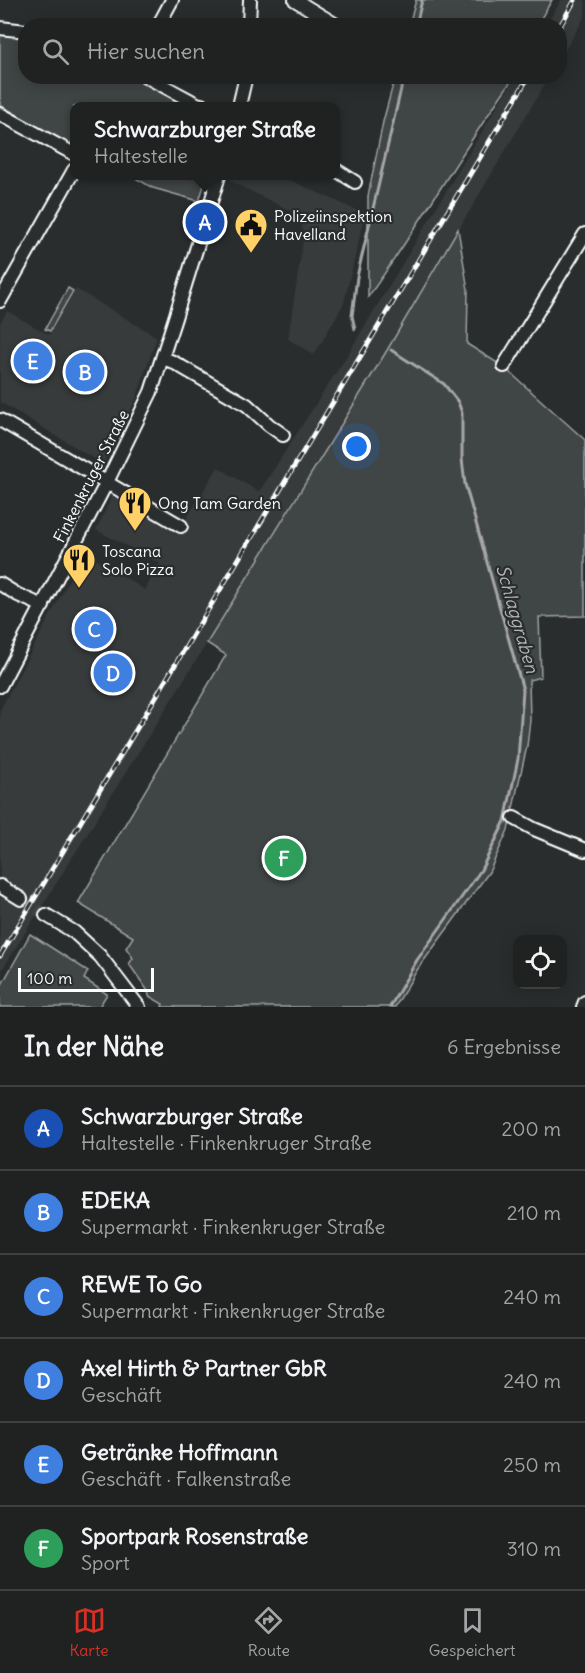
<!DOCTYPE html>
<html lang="de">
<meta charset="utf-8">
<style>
:root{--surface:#202222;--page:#2d2f2f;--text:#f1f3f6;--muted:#a2a4a5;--line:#3d3f40;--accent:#d93025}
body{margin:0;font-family:Delius,sans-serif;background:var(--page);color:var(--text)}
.controls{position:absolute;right:18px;bottom:18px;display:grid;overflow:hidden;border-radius:12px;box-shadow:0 3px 15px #0003}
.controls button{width:54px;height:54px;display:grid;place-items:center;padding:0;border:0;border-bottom:2px solid var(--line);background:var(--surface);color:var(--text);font:30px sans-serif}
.scale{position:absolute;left:18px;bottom:15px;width:136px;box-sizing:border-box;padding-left:6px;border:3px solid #fff;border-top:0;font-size:16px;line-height:21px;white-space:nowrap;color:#fff;-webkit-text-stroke:4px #2a2d2e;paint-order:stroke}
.you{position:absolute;left:357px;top:447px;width:21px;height:21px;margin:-15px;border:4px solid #fff;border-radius:50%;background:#1a73e8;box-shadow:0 0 0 9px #1a73e833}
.badge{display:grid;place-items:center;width:39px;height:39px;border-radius:50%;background:var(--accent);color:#fff;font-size:20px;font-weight:700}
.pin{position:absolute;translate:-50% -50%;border:3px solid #fff;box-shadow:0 2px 6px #0006}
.popup{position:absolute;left:70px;top:102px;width:270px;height:78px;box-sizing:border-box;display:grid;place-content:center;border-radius:12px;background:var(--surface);filter:drop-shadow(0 2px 4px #0005);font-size:20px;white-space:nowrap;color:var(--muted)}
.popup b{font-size:22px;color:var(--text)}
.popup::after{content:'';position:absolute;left:50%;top:100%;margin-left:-12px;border:12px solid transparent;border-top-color:var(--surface)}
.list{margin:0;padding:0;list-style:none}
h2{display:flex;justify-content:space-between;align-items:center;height:78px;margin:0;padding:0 24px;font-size:26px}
h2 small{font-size:20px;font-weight:400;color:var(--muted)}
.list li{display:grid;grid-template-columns:39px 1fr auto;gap:18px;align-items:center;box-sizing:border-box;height:84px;padding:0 24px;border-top:2px solid var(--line)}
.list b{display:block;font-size:22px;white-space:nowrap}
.list p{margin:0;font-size:20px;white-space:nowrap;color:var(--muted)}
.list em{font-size:20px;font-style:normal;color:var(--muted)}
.icon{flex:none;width:33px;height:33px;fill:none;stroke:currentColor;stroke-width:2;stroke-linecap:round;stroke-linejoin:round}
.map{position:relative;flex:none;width:585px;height:1007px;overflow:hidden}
.search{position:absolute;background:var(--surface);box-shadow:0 3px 15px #0003;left:18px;right:18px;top:18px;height:66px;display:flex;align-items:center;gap:15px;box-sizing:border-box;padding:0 21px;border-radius:24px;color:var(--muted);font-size:22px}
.sheet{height:582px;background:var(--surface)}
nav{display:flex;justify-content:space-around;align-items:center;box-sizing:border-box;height:84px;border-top:2px solid var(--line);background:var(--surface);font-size:16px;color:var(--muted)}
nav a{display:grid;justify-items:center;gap:3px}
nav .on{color:var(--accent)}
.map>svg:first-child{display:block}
.built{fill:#373a3b}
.green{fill:#414445;stroke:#a0a2a2;stroke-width:1.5}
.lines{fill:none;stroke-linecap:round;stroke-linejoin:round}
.stream{stroke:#a6a7a7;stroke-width:3}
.minor-tunnel{stroke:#3f4243;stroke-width:12;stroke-dasharray:12 6;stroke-linecap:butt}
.minor-casing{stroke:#fff;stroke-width:16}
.minor{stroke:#2a2d2e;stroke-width:12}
.rail-casing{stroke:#fff;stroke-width:5}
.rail{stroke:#2a2d2e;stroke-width:3;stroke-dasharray:9;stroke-linecap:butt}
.labels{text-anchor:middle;stroke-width:4.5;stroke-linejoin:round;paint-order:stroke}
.poi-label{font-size:16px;fill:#fff;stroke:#2a2d2e;text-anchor:start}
.street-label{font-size:16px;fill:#fff;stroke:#2a2d2e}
.water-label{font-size:18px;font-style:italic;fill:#b4b6b6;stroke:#2a2d2e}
</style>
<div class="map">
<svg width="585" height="1007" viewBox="0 0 585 1007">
<rect width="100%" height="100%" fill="#2a2d2e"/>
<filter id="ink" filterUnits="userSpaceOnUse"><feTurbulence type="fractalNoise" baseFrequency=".0167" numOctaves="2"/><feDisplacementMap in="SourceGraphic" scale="12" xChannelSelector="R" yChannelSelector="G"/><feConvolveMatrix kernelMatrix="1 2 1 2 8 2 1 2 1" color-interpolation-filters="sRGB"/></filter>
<g filter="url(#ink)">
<!-- built -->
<path class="built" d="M 561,0 L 585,0 L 585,16 L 560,59 L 560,26 L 546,25 Z
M 515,77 L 549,77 L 386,352 L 207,643 L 0,973 L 0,710 L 84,552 L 145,590 L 160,563 L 96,530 L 113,494 L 177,534 L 218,467 L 259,492 L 348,354 Z
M 232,176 L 281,176 L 365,214 L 344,303 L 314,355 L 288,339 L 304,234 L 299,215 L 230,181 Z
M 76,289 L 157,337 L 136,399 L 103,464 L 0,402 L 0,323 L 7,311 L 49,335 Z"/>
<!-- green -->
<path class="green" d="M 416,0 L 552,0 L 537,25 L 409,25 Z
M 0,32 L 25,35 L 26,76 L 134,77 L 194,106 L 74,106 L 74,140 L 73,140 L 70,145 L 0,105 Z
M 395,77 L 514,77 C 463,149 419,226 368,297 L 368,196 L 383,122 Z
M 132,176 L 207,176 L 199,201 L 153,188 Z
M 458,229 L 468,290 L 467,344 L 504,367 L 585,440 L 585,616 L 539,617 L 541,677 L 529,680 L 530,720 L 527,746 L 508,830 L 489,872 L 417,970 L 395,1007 L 162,1007 L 163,1004 L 149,996 L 148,991 L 129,964 L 133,958 L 126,948 L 133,937 L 78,903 L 226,655 L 207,643 L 386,352 Z
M 68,288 L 73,291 L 50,331 L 45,329 Z
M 30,934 L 88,971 L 84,979 L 107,994 L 99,1007 L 0,1007 L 0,988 Z"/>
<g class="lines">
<!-- stream -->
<path class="stream" d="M 416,26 L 422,0
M 355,329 L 352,316 L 357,277 L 404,76
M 390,1007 L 417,960 L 481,870 L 505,821 L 518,759 L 523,690 L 465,484 L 462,459 L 462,413 L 458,402 L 444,384 L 391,350"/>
<!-- minor-tunnel -->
<path class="minor-tunnel" d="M 21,899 L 46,915"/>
<!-- minor casing -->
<g class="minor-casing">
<path id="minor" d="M 295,0 L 338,26
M 158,26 L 172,0
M 249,26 L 250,0
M 0,28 L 26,31
M 145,76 L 197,104 L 205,106
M 239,106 L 246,76
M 0,114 L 74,154
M 336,170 L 355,182
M 0,301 L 74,170
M 163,358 L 173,362 L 247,405 L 269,425 L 283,435
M 504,366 L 585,234
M 0,420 L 181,526
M 0,584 L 18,595 L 43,606
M 0,686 L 107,482 L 151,392 L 174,321 L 219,176
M 514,818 L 534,829 L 585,850
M 0,886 L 21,899
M 46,915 L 74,932 L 100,956 L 139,1007
M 583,1007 L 585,1002"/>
</g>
<!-- minor -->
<use href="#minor" class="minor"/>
<!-- rail casing -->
<g class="rail-casing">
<path id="rail" d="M 560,26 L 575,0
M 0,956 L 529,76"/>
</g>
<!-- rail -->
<use href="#rail" class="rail"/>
</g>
</g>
<!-- icons -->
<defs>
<g id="civic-pin" transform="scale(1.725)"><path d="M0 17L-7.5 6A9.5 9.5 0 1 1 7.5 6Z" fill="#ffd166" stroke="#2a2d2e"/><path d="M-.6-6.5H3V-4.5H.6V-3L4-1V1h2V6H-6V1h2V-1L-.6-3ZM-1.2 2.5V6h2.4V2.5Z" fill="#111"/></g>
<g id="restaurant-pin" transform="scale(1.725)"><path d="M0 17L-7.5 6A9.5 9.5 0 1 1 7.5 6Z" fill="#ffd166" stroke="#2a2d2e"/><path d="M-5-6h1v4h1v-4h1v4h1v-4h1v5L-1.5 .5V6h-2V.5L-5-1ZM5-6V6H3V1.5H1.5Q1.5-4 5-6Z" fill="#111"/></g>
</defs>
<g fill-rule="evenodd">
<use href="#civic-pin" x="251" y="225"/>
<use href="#restaurant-pin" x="135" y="503"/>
<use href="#restaurant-pin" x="79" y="560"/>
</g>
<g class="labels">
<!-- poi labels -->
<g class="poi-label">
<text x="274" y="222">Polizeiinspektion<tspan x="274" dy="18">Havelland</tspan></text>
<text x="158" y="509">Ong Tam Garden</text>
<text x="102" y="557">Toscana<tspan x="102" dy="18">Solo Pizza</tspan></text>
</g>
<!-- street labels -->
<g class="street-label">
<text transform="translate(91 476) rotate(-63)" y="6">Finkenkruger Straße</text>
</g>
<!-- water labels -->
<g class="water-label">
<text transform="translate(517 619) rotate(74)" y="6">Schlaggraben</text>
</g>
</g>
</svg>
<div class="controls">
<button><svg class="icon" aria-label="locate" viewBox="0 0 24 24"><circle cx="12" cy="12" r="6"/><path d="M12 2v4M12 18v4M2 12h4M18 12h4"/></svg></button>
</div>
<div class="scale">100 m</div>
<div class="you"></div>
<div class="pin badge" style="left:205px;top:222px;background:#1a4fb4">A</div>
<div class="popup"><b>Schwarzburger Straße</b>Haltestelle</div>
<div class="pin badge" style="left:85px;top:372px;background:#3f7fe0">B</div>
<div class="pin badge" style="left:94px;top:629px;background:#3f7fe0">C</div>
<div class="pin badge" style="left:113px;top:673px;background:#3f7fe0">D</div>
<div class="pin badge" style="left:33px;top:361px;background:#3f7fe0">E</div>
<div class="pin badge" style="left:284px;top:858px;background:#2e9e5b">F</div>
<div class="search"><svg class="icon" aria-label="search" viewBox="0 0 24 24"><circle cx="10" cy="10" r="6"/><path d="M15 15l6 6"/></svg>Hier suchen</div>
</div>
<section class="sheet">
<h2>In der Nähe<small>6 Ergebnisse</small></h2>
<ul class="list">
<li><span class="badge" style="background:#1a4fb4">A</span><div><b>Schwarzburger Straße</b><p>Haltestelle · Finkenkruger Straße</p></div><em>200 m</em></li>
<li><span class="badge" style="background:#3f7fe0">B</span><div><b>EDEKA</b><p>Supermarkt · Finkenkruger Straße</p></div><em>210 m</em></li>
<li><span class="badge" style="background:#3f7fe0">C</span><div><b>REWE To Go</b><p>Supermarkt · Finkenkruger Straße</p></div><em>240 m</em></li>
<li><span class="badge" style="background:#3f7fe0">D</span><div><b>Axel Hirth &amp; Partner GbR</b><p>Geschäft</p></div><em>240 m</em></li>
<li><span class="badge" style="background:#3f7fe0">E</span><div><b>Getränke Hoffmann</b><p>Geschäft · Falkenstraße</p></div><em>250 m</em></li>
<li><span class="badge" style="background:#2e9e5b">F</span><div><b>Sportpark Rosenstraße</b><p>Sport</p></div><em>310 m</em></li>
</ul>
</section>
<nav>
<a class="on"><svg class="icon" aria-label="map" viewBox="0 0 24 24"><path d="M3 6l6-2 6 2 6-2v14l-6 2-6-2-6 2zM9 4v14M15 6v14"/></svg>Karte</a>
<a><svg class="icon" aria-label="directions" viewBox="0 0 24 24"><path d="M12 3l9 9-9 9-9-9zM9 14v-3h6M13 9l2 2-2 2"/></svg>Route</a>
<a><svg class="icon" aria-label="saved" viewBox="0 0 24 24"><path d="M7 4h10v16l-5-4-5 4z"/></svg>Gespeichert</a>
</nav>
